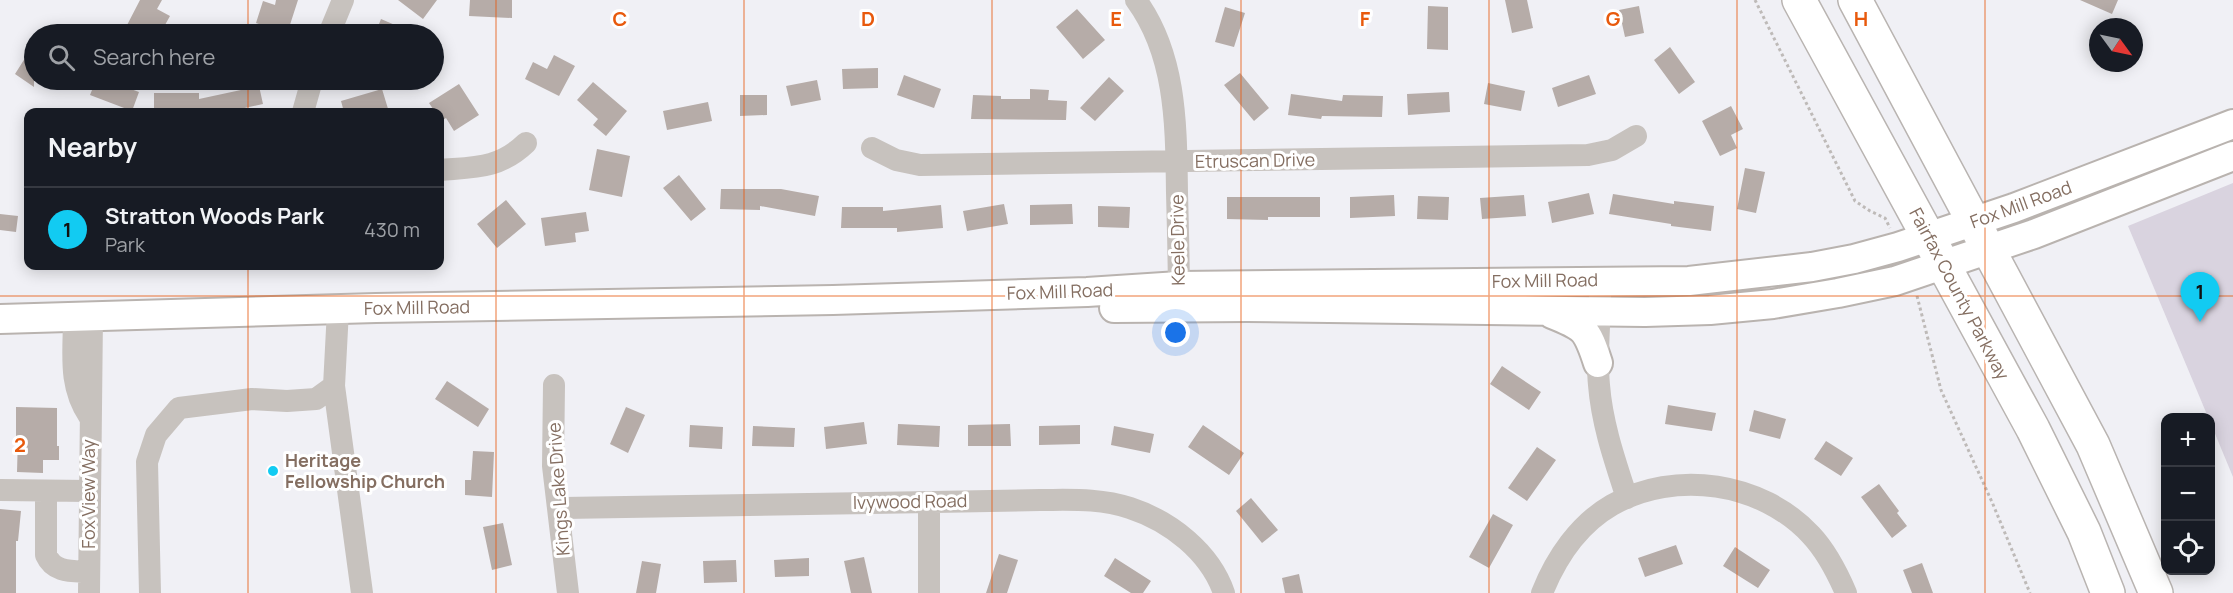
<!DOCTYPE html>
<meta charset="utf-8">
<style>
:root{--surface:#171b24;--page:#242831;--text:#f1f3f6;--muted:#9ea1a6;--line:#363941;--accent:#12cbf2}
body{margin:0;font-family:Manrope,sans-serif;background:var(--page);color:var(--text)}
.controls{position:absolute;right:18px;bottom:18px;display:grid;overflow:hidden;border-radius:12px;box-shadow:0 3px 15px #0003}
.controls button{width:54px;height:54px;display:grid;place-items:center;padding:0;border:0;border-bottom:2px solid var(--line);background:var(--surface);color:var(--text);font:30px sans-serif}
.compass{position:absolute;left:2089px;top:18px;width:54px;height:54px;border-radius:50%;background:var(--surface);box-shadow:0 3px 15px #0003;rotate:123deg}
.you{position:absolute;left:1176px;top:333px;width:21px;height:21px;margin:-15px;border:4px solid #fff;border-radius:50%;background:#1a73e8;box-shadow:0 0 0 9px #1a73e833}
.badge{display:grid;place-items:center;width:39px;height:39px;border-radius:50%;background:var(--accent);color:#111;font-size:20px;font-weight:700}
.pin{position:absolute;translate:-50% -50px;filter:drop-shadow(0 2px 3px #0008)}
.pin::after{content:'';position:absolute;top:32px;width:21px;height:18px;background:inherit;clip-path:polygon(0 0,100% 0,50% 100%)}
.list{margin:0;padding:0;list-style:none}
h2{display:flex;justify-content:space-between;align-items:center;height:78px;margin:0;padding:0 24px;font-size:26px}
h2 small{font-size:20px;font-weight:400;color:var(--muted)}
.list li{display:grid;grid-template-columns:39px 1fr auto;gap:18px;align-items:center;box-sizing:border-box;height:84px;padding:0 24px;border-top:2px solid var(--line)}
.list b{display:block;font-size:22px;white-space:nowrap}
.list p{margin:0;font-size:20px;white-space:nowrap;color:var(--muted)}
.list em{font-size:20px;font-style:normal;color:var(--muted)}
.icon{flex:none;width:33px;height:33px;fill:none;stroke:currentColor;stroke-width:2;stroke-linecap:round;stroke-linejoin:round}
.map{position:relative;flex:none;width:2233px;height:593px;overflow:hidden}
.search{position:absolute;background:var(--surface);box-shadow:0 3px 15px #0003;left:24px;top:24px;width:420px;height:66px;display:flex;align-items:center;gap:15px;box-sizing:border-box;padding:0 21px;border-radius:33px;color:var(--muted);font-size:22px}
.panel{position:absolute;background:var(--surface);box-shadow:0 3px 15px #0003;left:24px;top:108px;width:420px;height:162px;border-radius:12px}
.map>svg:first-child{display:block}
.green{fill:#d9d3df}
.building{fill:#b6aca8}
.lines{fill:none;stroke-linecap:round;stroke-linejoin:round}
.major-casing{stroke:#b9b3af;stroke-width:32}
.highway-casing{stroke:#b9b4b1;stroke-width:36}
.path{stroke:#bebab8;stroke-width:3;stroke-dasharray:3 3;stroke-linecap:butt}
.minor{stroke:#c7c2be;stroke-width:22}
.major{stroke:#fff;stroke-width:28}
.highway{stroke:#fff;stroke-width:33}
.grid{fill:none;stroke:#e8590c;stroke-width:1.5;stroke-opacity:0.55}
.poi-dot{fill:#12cbf2;stroke:#fff;stroke-width:2}
.labels{text-anchor:middle;stroke-width:6;stroke-linejoin:round;paint-order:stroke}
.street-label{font-size:18px;fill:#846e61;stroke:#fff}
.poi-label{font-size:18px;font-weight:bold;fill:#846e61;stroke:#fff;text-anchor:start}
.grid-label{font-size:20px;text-anchor:middle;font-weight:bold;fill:#e8590c;stroke:#fff;stroke-width:6;stroke-linejoin:round;paint-order:stroke}
</style>
<div class="map">
<svg width="2233" height="593" viewBox="0 0 2233 593">
<rect width="100%" height="100%" fill="#f0f0f5"/>
<!-- green -->
<path class="green" d="M 2233,183 L 2233,477 L 2211,424 L 2210,418 L 2208,417 L 2128,226 Z"/>
<!-- building -->
<path class="building" d="M 140,0 L 162,0 L 157,9 L 170,16 L 160,34 L 136,34 L 125,29 Z
M 276,0 L 298,0 L 287,34 L 256,23 L 263,1 L 275,5 Z
M 398,0 L 437,0 L 423,19 Z
M 470,0 L 512,0 L 512,18 L 469,16 Z
M 1505,0 L 1527,0 L 1533,28 L 1512,33 Z
M 2080,0 L 2118,0 L 2112,14 Z
M 1428,6 L 1448,7 L 1448,50 L 1427,49 Z
M 1639,6 L 1644,33 L 1625,37 L 1619,10 Z
M 1225,7 L 1245,13 L 1234,47 L 1215,42 Z
M 1077,9 L 1105,40 L 1083,59 L 1056,27 Z
M 381,19 L 395,25 L 391,34 L 375,34 Z
M 34,44 L 34,87 L 15,74 Z
M 1670,47 L 1695,82 L 1679,94 L 1654,60 Z
M 554,55 L 575,66 L 559,96 L 525,79 L 533,62 L 547,69 Z
M 878,68 L 878,88 L 843,89 L 842,69 Z
M 1240,73 L 1269,108 L 1254,121 L 1224,85 Z
M 904,75 L 941,89 L 934,108 L 897,95 Z
M 1589,75 L 1596,94 L 1558,107 L 1552,88 Z
M 1109,77 L 1124,91 L 1095,121 L 1080,108 Z
M 96,80 L 106,80 L 139,92 L 132,111 L 90,95 Z
M 817,80 L 821,100 L 791,106 L 786,86 Z
M 593,82 L 627,111 L 606,136 L 593,125 L 598,119 L 577,100 Z
M 1488,83 L 1525,91 L 1521,111 L 1484,104 Z
M 459,84 L 479,115 L 454,131 L 446,118 L 441,121 L 440,112 L 435,112 L 429,103 Z
M 259,86 L 263,104 L 226,112 L 154,112 L 154,93 L 199,93 L 199,99 Z
M 382,89 L 389,112 L 344,112 L 341,101 Z
M 1030,89 L 1049,90 L 1048,100 L 1067,101 L 1066,120 L 971,119 L 973,95 L 1001,96 L 1001,99 L 1030,99 Z
M 1449,92 L 1450,112 L 1408,115 L 1407,94 Z
M 1291,94 L 1342,101 L 1343,95 L 1383,96 L 1382,117 L 1322,116 L 1321,119 L 1288,115 Z
M 740,95 L 767,95 L 767,115 L 740,116 Z
M 708,102 L 712,121 L 667,130 L 663,111 Z
M 1731,106 L 1743,129 L 1731,135 L 1737,148 L 1720,156 L 1702,121 Z
M 597,149 L 630,156 L 622,197 L 589,190 Z
M 1745,168 L 1765,172 L 1756,213 L 1737,209 Z
M 679,175 L 706,209 L 691,221 L 663,188 Z
M 721,189 L 781,189 L 819,196 L 815,216 L 760,206 L 760,210 L 720,209 Z
M 1589,193 L 1594,214 L 1552,223 L 1548,202 Z
M 1613,194 L 1674,204 L 1674,201 L 1714,206 L 1711,231 L 1671,226 L 1671,224 L 1609,214 Z
M 1394,195 L 1395,216 L 1350,218 L 1350,197 Z
M 1524,195 L 1526,216 L 1482,219 L 1480,198 Z
M 1418,196 L 1449,197 L 1448,220 L 1417,219 Z
M 1227,197 L 1320,197 L 1320,217 L 1268,217 L 1268,220 L 1227,219 Z
M 506,200 L 526,224 L 497,248 L 477,224 Z
M 1004,204 L 1008,224 L 967,231 L 963,211 Z
M 1072,204 L 1073,224 L 1030,225 L 1030,205 Z
M 941,205 L 943,228 L 897,232 L 897,228 L 841,228 L 842,207 L 883,207 L 883,211 Z
M 1098,206 L 1130,207 L 1129,228 L 1098,227 Z
M 586,212 L 589,231 L 575,233 L 576,242 L 545,246 L 541,218 Z
M 0,214 L 18,216 L 16,232 L 0,230 Z
M 1502,366 L 1541,392 L 1529,410 L 1490,384 Z
M 447,381 L 489,409 L 478,427 L 435,399 Z
M 1668,405 L 1716,413 L 1712,431 L 1665,424 Z
M 16,407 L 57,408 L 57,446 L 59,446 L 59,460 L 43,460 L 43,473 L 17,472 L 18,436 L 16,436 Z
M 626,407 L 645,415 L 628,453 L 610,444 Z
M 1754,410 L 1786,419 L 1780,439 L 1749,431 Z
M 864,422 L 867,444 L 826,449 L 824,427 Z
M 898,424 L 940,426 L 939,447 L 897,445 Z
M 1010,424 L 1011,446 L 968,446 L 968,425 Z
M 690,425 L 723,427 L 722,449 L 689,447 Z
M 1080,425 L 1080,444 L 1039,445 L 1039,426 Z
M 1203,425 L 1244,453 L 1229,475 L 1188,447 Z
M 753,426 L 795,428 L 794,447 L 752,446 Z
M 1114,426 L 1154,434 L 1150,453 L 1111,445 Z
M 1826,441 L 1853,458 L 1841,476 L 1814,459 Z
M 1537,447 L 1556,460 L 1527,501 L 1508,488 Z
M 473,451 L 494,452 L 492,497 L 465,495 L 465,480 L 471,480 Z
M 1879,484 L 1899,511 L 1897,513 L 1907,526 L 1892,538 L 1861,497 Z
M 1251,498 L 1278,530 L 1262,543 L 1236,511 Z
M 0,509 L 21,511 L 18,541 L 16,541 L 16,593 L 0,593 Z
M 1493,514 L 1513,525 L 1489,568 L 1469,557 Z
M 503,523 L 512,565 L 492,570 L 483,527 Z
M 1676,545 L 1683,564 L 1645,577 L 1638,558 Z
M 1735,547 L 1770,570 L 1758,588 L 1723,566 Z
M 999,554 L 1018,560 L 1007,593 L 986,593 Z
M 864,557 L 872,593 L 851,593 L 844,561 Z
M 809,558 L 809,576 L 775,577 L 774,560 Z
M 1115,558 L 1151,581 L 1143,593 L 1131,593 L 1104,576 Z
M 736,560 L 737,582 L 704,583 L 703,561 Z
M 642,561 L 661,564 L 656,593 L 636,593 Z
M 1922,563 L 1933,593 L 1912,593 L 1903,570 Z
M 1299,574 L 1303,593 L 1285,593 L 1282,578 Z"/>
<g class="lines">
<!-- major casing -->
<g class="major-casing">
<path id="major" d="M 1114,308 L 1247,307 L 1645,312 L 1710,310 L 1773,304 L 1838,293 L 1895,281 L 2034,234 L 2233,156
M 1552,314 C 1585,327 1587,329 1598,363
M 0,319 L 376,308 L 833,300 L 1087,292 L 1179,286 L 1689,281 L 1812,267 L 1854,259 L 1898,247 L 2014,208 L 2233,124"/>
</g>
<!-- highway casing -->
<g class="highway-casing">
<path id="highway" d="M 1799,0 L 2033,429 L 2084,532 L 2108,593
M 1855,0 L 2093,445 L 2156,593"/>
</g>
<!-- path -->
<path class="path" d="M 1755,0 L 1855,201 L 1870,211 L 1885,218 L 1890,228
M 1917,296 L 1941,390 L 1992,502 L 2030,593"/>
<!-- minor -->
<path class="minor" d="M 1136,0 C 1177,56 1176,127 1177,193 C 1178,230 1179,266 1179,303
M 329,34 L 343,0
M 303,112 L 312,80
M 872,148 L 896,160 L 920,165 L 1588,155 L 1612,150 L 1636,136
M 440,170 C 474,167 499,169 526,143
M 1600,296 C 1600,325 1596,355 1599,385 C 1602,424 1615,461 1627,498
M 338,310 L 334,386 L 362,593
M 74,317 C 74,352 68,385 89,416
M 554,385 L 553,466 L 568,593
M 0,490 L 89,491
M 46,491 L 46,555 C 54,573 72,571 89,572
M 929,502 L 929,593
M 558,508 C 682,506 806,505 931,502 C 967,501 1003,501 1040,500 C 1070,500 1100,498 1130,508 C 1170,521 1210,552 1224,593
M 89,593 L 92,316
M 150,593 L 147,462 L 156,435 L 179,408 L 252,399 L 287,401 L 316,399 L 334,386
M 1542,593 C 1556,558 1579,524 1612,505 C 1675,469 1762,482 1811,535 C 1827,552 1837,572 1846,593"/>
<!-- major -->
<use href="#major" class="major"/>
<!-- highway -->
<use href="#highway" class="highway"/>
</g>
<!-- grid -->
<path class="grid" d="M 248,0 L 248,34M 496,0 L 496,593M 744,0 L 744,593M 992,0 L 992,593M 1241,0 L 1241,593M 1489,0 L 1489,593M 1737,0 L 1737,593M 1985,0 L 1985,593M 248,80 L 248,112M 248,266 L 248,593M 0,296 L 2233,296"/>
<!-- markers -->
<circle class="poi-dot" cx="273" cy="471" r="6"/>
<g class="labels">
<!-- street labels -->
<g class="street-label">
<text transform="translate(1255 161) rotate(-1)" y="6">Etruscan Drive</text>
<text transform="translate(2021 205) rotate(-20)" y="6">Fox Mill Road</text>
<text transform="translate(1178 240) rotate(-91)" y="6">Keele Drive</text>
<text transform="translate(1545 281) rotate(-1)" y="6">Fox Mill Road</text>
<text transform="translate(1060 292) rotate(-2)" y="6">Fox Mill Road</text>
<text transform="translate(1959 294) rotate(62)" y="6">Fairfax County Parkway</text>
<text transform="translate(417 308) rotate(-1)" y="6">Fox Mill Road</text>
<text transform="translate(559 489) rotate(-94)" y="6">Kings Lake Drive</text>
<text transform="translate(89 494) rotate(-90)" y="6">Fox View Way</text>
<text transform="translate(910 502) rotate(-1)" y="6">Ivywood Road</text>
</g>
<!-- poi labels -->
<g class="poi-label">
<text x="285" y="467">Heritage<tspan x="285" dy="21">Fellowship Church</tspan></text>
</g>
</g>
<g class="grid-label">
<text x="620" y="26">C</text>
<text x="868" y="26">D</text>
<text x="1116" y="26">E</text>
<text x="1365" y="26">F</text>
<text x="1613" y="26">G</text>
<text x="1861" y="26">H</text>
<text x="20" y="452">2</text>
</g>
</svg>
<div class="controls">
<button>+</button>
<button>−</button>
<button><svg class="icon" aria-label="locate" viewBox="0 0 24 24"><circle cx="12" cy="12" r="6"/><path d="M12 2v4M12 18v4M2 12h4M18 12h4"/></svg></button>
</div>
<svg class="compass" viewBox="-18 -18 36 36"><path d="M0-13l5 13h-10z" fill="#e53935"/><path d="M0 13l5-13h-10z" fill="#9ea1a6"/></svg>
<div class="you"></div>
<div class="pin badge" style="left:2200px;top:322px">1</div>
<div class="search"><svg class="icon" aria-label="search" viewBox="0 0 24 24"><circle cx="10" cy="10" r="6"/><path d="M15 15l6 6"/></svg>Search here</div>
<section class="panel">
<h2>Nearby<small></small></h2>
<ul class="list">
<li><span class="badge">1</span><div><b>Stratton Woods Park</b><p>Park</p></div><em>430 m</em></li>
</ul>
</section>
</div>
